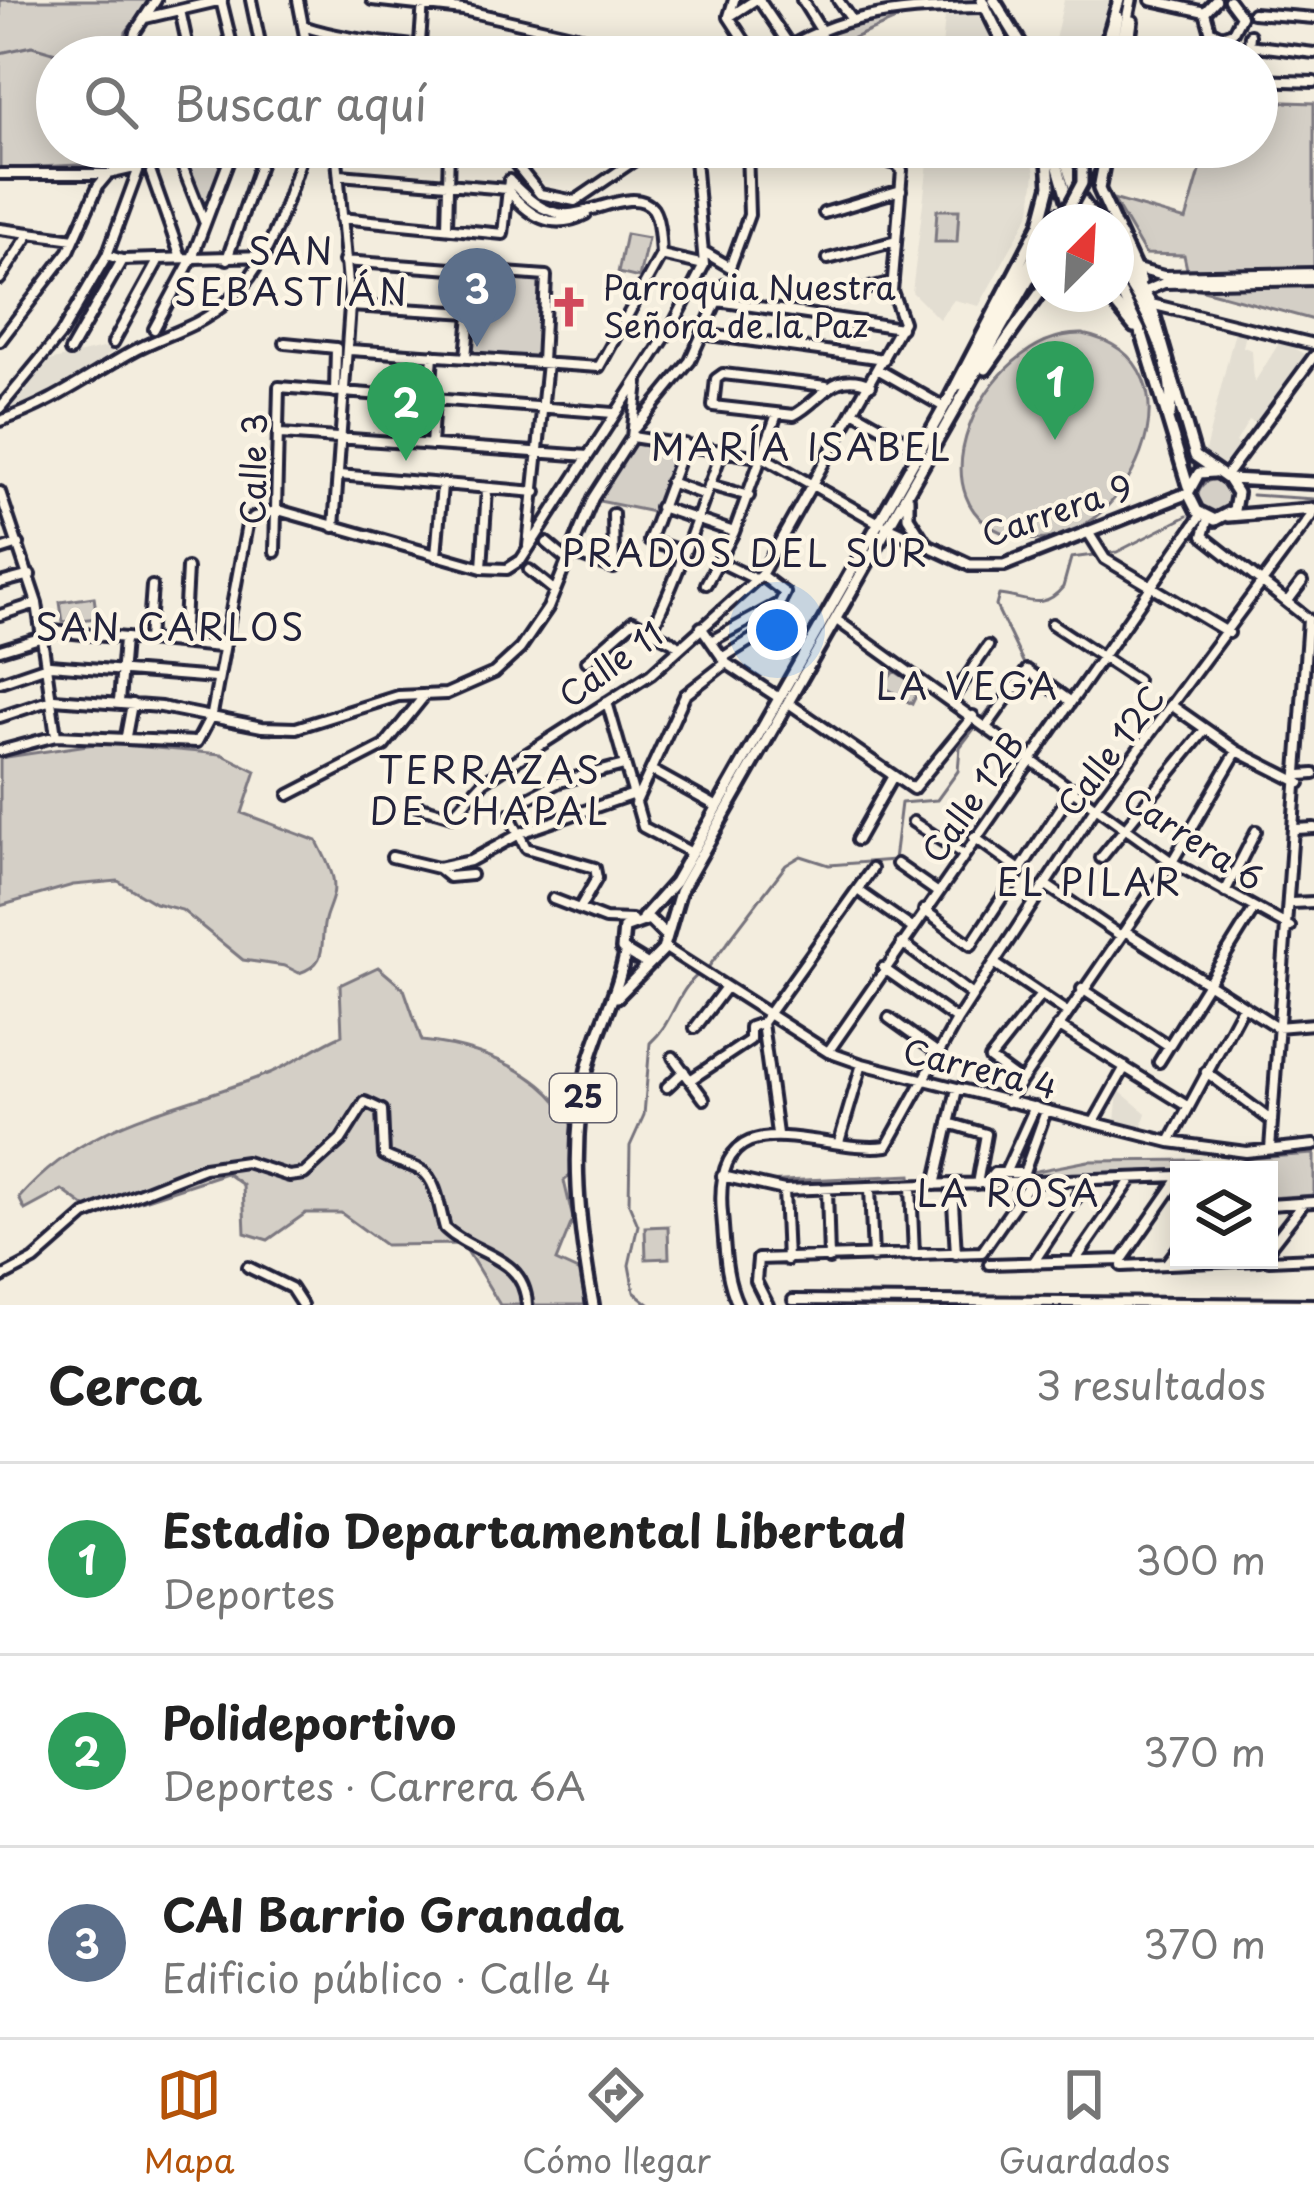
<!DOCTYPE html>
<html lang="es">
<meta charset="utf-8">
<style>
:root{--surface:#fff;--page:#f6f6f6;--text:#222;--muted:#767676;--line:#e0e0e0;--accent:#b45309}
body{margin:0;font-family:"Playpen Sans",sans-serif;background:var(--page);color:var(--text)}
.controls{position:absolute;right:36px;bottom:36px;display:grid;overflow:hidden;border-radius:0px;box-shadow:0 6px 30px #0003}
.controls button{width:108px;height:108px;display:grid;place-items:center;padding:0;border:0;border-bottom:3px solid var(--line);background:var(--surface);color:var(--text);font:60px sans-serif}
.compass{position:absolute;left:1026px;top:204px;width:108px;height:108px;border-radius:50%;background:var(--surface);box-shadow:0 6px 30px #0003;rotate:24deg}
.you{position:absolute;left:777px;top:630px;width:42px;height:42px;margin:-30px;border:9px solid #fff;border-radius:50%;background:#1a73e8;box-shadow:0 0 0 18px #1a73e833}
.badge{display:grid;place-items:center;width:78px;height:78px;border-radius:50%;background:var(--accent);color:#fff;font-size:39px;font-weight:700}
.pin{position:absolute;translate:-50% -99px;filter:drop-shadow(0 3px 6px #0008)}
.pin::after{content:'';position:absolute;top:63px;width:42px;height:36px;background:inherit;clip-path:polygon(0 0,100% 0,50% 100%)}
.list{margin:0;padding:0;list-style:none}
h2{display:flex;justify-content:space-between;align-items:center;height:156px;margin:0;padding:0 48px;font-size:51px}
h2 small{font-size:39px;font-weight:400;color:var(--muted)}
.list li{display:grid;grid-template-columns:78px 1fr auto;gap:36px;align-items:center;box-sizing:border-box;height:192px;padding:0 48px;border-top:3px solid var(--line)}
.list b{display:block;font-size:45px;white-space:nowrap}
.list p{margin:0;font-size:39px;white-space:nowrap;color:var(--muted)}
.list em{font-size:39px;font-style:normal;color:var(--muted)}
.icon{flex:none;width:66px;height:66px;fill:none;stroke:currentColor;stroke-width:2;stroke-linecap:round;stroke-linejoin:round}
.map{position:relative;flex:none;width:1314px;height:1305px;overflow:hidden}
.search{position:absolute;background:var(--surface);box-shadow:0 6px 30px #0003;left:36px;right:36px;top:36px;height:132px;display:flex;align-items:center;gap:30px;box-sizing:border-box;padding:0 42px;border-radius:66px;color:var(--muted);font-size:45px}
.sheet{height:732px;background:var(--surface)}
nav{display:flex;justify-content:space-around;align-items:center;box-sizing:border-box;height:168px;border-top:3px solid var(--line);background:var(--surface);font-size:33px;color:var(--muted)}
nav a{display:grid;justify-items:center;gap:6px}
nav .on{color:var(--accent)}
.map>svg:first-child{display:block}
.built{fill:#e3ded2}
.green{fill:#d4cfc6;stroke:#7b7880;stroke-width:3}
.lines{fill:none;stroke-linecap:round;stroke-linejoin:round}
.stream{stroke:#75727b;stroke-width:3}
.minor-casing{stroke:#22223b;stroke-width:16}
.major-casing{stroke:#22223b;stroke-width:18}
.minor{stroke:#fcf5e5;stroke-width:8}
.major{stroke:#fcf5e5;stroke-width:9}
.major-bridge-casing{stroke:#22223b;stroke-width:18;stroke-linecap:butt}
.major-bridge{stroke:#fcf5e5;stroke-width:9}
.labels{text-anchor:middle;stroke-width:9;stroke-linejoin:round;paint-order:stroke}
.shield{fill:#fcf5e5;stroke:#63616e;stroke-width:3}
.shield-label{font-size:30px;font-weight:bold;fill:#22223b}
.poi-label{font-size:33px;fill:#22223b;stroke:#fcf5e5;text-anchor:start}
.street-label{font-size:33px;fill:#22223b;stroke:#fcf5e5}
.neighbourhood-label{font-size:36px;letter-spacing:3px;fill:#22223b;stroke:#fcf5e5}
</style>
<div class="map">
<svg width="1314" height="1305" viewBox="0 0 1314 1305">
<rect width="100%" height="100%" fill="#f3edde"/>
<filter id="ink" filterUnits="userSpaceOnUse"><feTurbulence type="fractalNoise" baseFrequency=".00833" numOctaves="2"/><feDisplacementMap in="SourceGraphic" scale="24" xChannelSelector="R" yChannelSelector="G"/><feConvolveMatrix kernelMatrix="1 2 1 2 8 2 1 2 1" color-interpolation-filters="sRGB"/></filter>
<g filter="url(#ink)">
<!-- built -->
<path class="built" d="M 1064,0 L 1111,0 L 1100,57 L 1051,57 Z
M 981,15 L 999,57 L 941,57 L 945,17 Z
M 930,147 L 1030,147 L 1035,173 L 1031,211 L 979,306 L 954,300 L 939,319 L 912,292 Z
M 1235,331 L 1246,333 L 1243,347 L 1252,350 L 1254,383 L 1281,340 L 1308,356 L 1264,428 L 1249,420 L 1236,442 L 1246,449 L 1231,472 L 1204,455 Z
M 123,343 L 64,391 L 0,414 L 45,362 Z
M 1118,1090 L 1146,1113 L 1141,1129 L 1115,1121 Z"/>
<!-- green -->
<path class="green" d="M 0,0 L 151,0 L 126,32 L 121,57 L 57,57 L 57,147 L 119,147 L 116,163 L 0,169 Z
M 912,13 L 809,57 L 778,57 L 826,33 Z
M 1257,101 L 1314,103 L 1314,267 L 1187,269 L 1184,255 L 1145,254 L 1113,199 L 1186,220 L 1207,147 L 1257,147 Z
M 177,147 L 230,147 L 203,214 Z
M 937,210 L 959,210 L 957,242 L 935,242 Z
M 626,234 L 648,238 L 639,278 L 618,273 Z
M 477,277 L 549,279 L 544,359 L 470,354 Z
M 1314,286 L 1314,320 L 1196,288 Z
M 1082,334 C 1215,360 1126,558 1021,538 C 901,515 983,332 1082,334 Z
M 633,443 L 678,453 L 653,512 L 599,501 Z
M1198 496a16 16 0 1 1 32 0a16 16 0 1 1-32 0Z
M 94,597 L 97,618 L 63,622 L 60,602 Z
M 894,671 L 920,687 L 912,704 L 883,686 Z
M 101,743 L 221,754 L 256,771 L 242,813 L 317,841 C 322,852 330,865 333,878 C 336,894 331,901 326,916 C 318,941 331,963 299,973 L 285,966 L 243,960 L 182,910 L 155,903 L 118,881 L 73,885 L 0,906 L 0,758 Z
M 378,967 L 404,989 L 422,1041 C 491,1048 580,1084 580,1166 L 564,1181 L 573,1219 L 556,1261 L 582,1273 L 585,1305 L 500,1305 L 463,1244 L 385,1245 L 341,1213 L 306,1213 L 268,1240 L 245,1233 L 243,1185 L 226,1173 L 119,1208 L 88,1209 L 62,1190 L 25,1210 L 19,1198 C 90,1118 173,1111 267,1074 C 293,1064 316,1046 342,1035 L 340,985 Z
M 1314,1154 L 1314,1195 L 1269,1198 L 1269,1170 L 1225,1166 L 1253,1158 Z
M 1196,1160 L 1182,1169 L 990,1180 L 1088,1161 Z
M 911,1175 L 912,1183 L 798,1186 L 762,1182 Z
M 668,1226 L 669,1258 L 646,1259 L 645,1227 Z"/>
<g class="lines">
<!-- stream -->
<path class="stream" d="M 0,53 L 32,46 L 66,56 L 122,54
M 1252,495 L 1314,499
M 707,969 L 786,865 L 801,856 L 829,865 L 894,860 L 901,803 L 937,800 L 958,771 L 960,747 L 1024,664 L 996,606 L 999,595 C 1025,597 1042,613 1063,587 L 1071,558 L 1117,552 L 1187,516
M 650,1305 L 634,1292 L 629,1265 L 638,1225 L 629,1204 L 630,1146 L 644,1115 L 650,1043 C 674,1022 675,993 699,974"/>
<!-- minor casing -->
<g class="minor-casing">
<path id="minor" d="M 221,0 L 235,57
M 251,0 L 263,57
M 298,0 L 309,57
M 372,0 L 463,10 L 668,57
M 759,0 L 790,46
M 802,0 L 822,32
M 838,0 L 852,20
M 1151,0 L 1205,12
M 180,10 L 190,57
M 1205,12 L 1210,30 L 1221,36 L 1233,32 L 1241,16 L 1229,0
M 1205,12 L 1216,0
M 1253,13 L 1314,18
M 729,16 L 734,0
M 729,17 L 755,57
M 729,17 L 755,0
M 145,18 L 222,0
M 303,26 C 360,45 416,42 473,57
M 1249,45 L 1314,53
M 130,57 L 135,32 L 156,0
M 419,57 L 423,1
M 774,57 C 837,11 911,8 986,7
M 1248,57 L 1250,35
M 1257,80 L 1314,82
M 502,147 L 540,194 L 575,201 L 654,147
M 553,147 L 564,160 L 582,147
M 177,153 L 204,221
M 151,173 L 181,258
M 0,174 L 106,174
M 340,175 L 507,189 C 529,216 552,232 586,214
M 509,180 C 525,196 540,212 564,214 C 589,217 635,185 653,209 C 660,220 660,242 661,255
M 824,213 L 901,190
M 341,218 L 503,234 L 509,180
M 447,228 L 449,147
M 0,229 L 74,239
M 706,253 L 730,267 L 749,215 L 747,147
M 107,255 L 122,260 L 265,256
M 661,255 L 704,265
M 227,259 L 266,147
M 828,259 L 896,241
M 344,261 L 546,276 L 542,363
M 1137,269 L 1164,276 L 1314,273
M 0,279 L 30,233
M 1145,291 L 1164,283 L 1314,280
M 854,292 L 893,282
M 718,301 L 901,328
M 1151,304 L 1314,344
M 350,306 L 471,313
M 154,329 L 192,258 L 234,147
M 702,334 L 884,359
M 0,341 L 69,251 L 98,186 L 108,174 L 139,167
M 113,343 L 158,261
M 285,343 L 336,348 L 335,392
M 350,350 L 599,367 L 661,255
M 70,351 L 122,260
M 466,357 L 474,273
M 879,370 L 944,407
M 826,386 L 723,374 L 716,379 L 713,406 L 794,415 C 823,400 832,368 871,385
M 430,398 L 433,355
M 0,408 L 61,334 L 107,255 L 146,149
M 855,412 L 920,449
M 0,421 C 49,405 86,378 130,353 C 154,339 182,332 205,318 C 268,280 282,212 305,147
M 635,428 L 690,361 L 724,285
M 281,434 L 588,456
M 632,437 L 765,458 L 879,523
M 431,445 L 434,398
M 339,475 L 536,492
M 1225,477 L 1314,356
M 670,482 L 705,495
M 709,485 L 749,496
M 0,492 L 37,603 L 56,736
M 660,507 L 734,532
M 1208,518 L 1203,536 L 1308,619
M 334,527 L 350,306 L 336,147
M 1088,532 L 1105,559 L 1229,633
M 547,543 L 567,560
M 528,546 L 547,363
M 0,550 L 19,544
M 275,552 L 279,387 L 613,413
M 570,552 L 614,568 L 613,514
M 684,552 L 649,541 L 685,444
M 436,556 L 442,485
M 720,562 L 755,579
M 482,568 L 487,489
M 529,570 L 555,591
M 0,583 L 30,575
M 706,584 L 734,532 L 777,414
M 1287,602 L 1302,582
M 0,615 L 37,603
M 838,621 L 1172,862 L 1290,927
M 1052,624 L 1137,680
M 701,627 L 726,663 L 779,698
M 42,630 L 220,647
M 651,631 C 680,573 699,511 723,449
M 148,640 L 152,586
M 711,641 L 780,603 L 785,593 L 761,575
M 183,643 L 187,568
M 0,650 L 43,637
M 722,658 L 759,635
M 587,661 L 633,621 L 680,646
M 0,682 L 50,665 L 215,678
M 951,700 L 988,646
M 119,702 L 124,639
M 607,702 L 643,827 L 690,852
M 790,704 L 913,789 L 973,716
M 1174,707 L 1237,751 L 1300,783
M 0,717 L 54,699 L 161,707 L 262,727 L 296,728 L 398,696 L 446,694 L 494,673 L 520,649 L 548,608 L 593,498 L 632,437 L 638,382
M 987,726 L 1027,670 L 1070,701
M 126,736 L 132,704
M 0,751 L 56,736 L 197,742 L 212,714 L 247,525 L 254,517 L 278,510 L 482,568 L 507,569 L 521,560 L 673,325 L 704,265 L 694,147
M 651,770 L 716,806
M 1301,775 L 1314,774
M 289,795 L 384,746 L 425,695
M 524,800 L 559,782 L 624,765
M 635,804 L 685,695 L 726,663
M 414,805 L 452,816 L 483,782 L 651,674 L 761,575 L 903,322 L 892,291 L 902,170 L 894,163 L 793,147
M 509,814 L 526,848 L 595,868 L 597,878 L 581,906
M 913,822 L 963,854
M 1296,829 L 1314,828
M 974,837 L 1020,870
M 857,840 L 893,776
M 392,857 L 438,868 L 470,861 L 523,832 L 631,795
M 1101,858 L 1204,731
M 897,864 L 937,892
M 438,868 L 449,877 L 471,875
M 1046,885 L 1121,936
M 859,891 L 912,928
M 1225,892 L 1256,831
M 553,899 L 605,919 L 632,920
M 1291,903 L 1314,902
M 924,910 L 971,945 L 1074,788
M 1125,931 L 1277,1027 L 1314,1024
M 902,943 L 972,995
M 664,947 L 828,1052 L 862,1064 L 1170,1142 L 1246,1152 L 1314,1145
M 994,963 L 1067,1012
M 883,968 L 957,1020
M 1082,989 L 1169,1046
M 889,1018 L 938,1053
M 1058,1026 L 1187,1106
M 695,1028 L 726,987
M 828,1052 L 1201,515
M 673,1057 L 704,1099
M 1159,1062 L 1254,909
M 1206,1072 L 1272,1121
M 690,1080 L 750,1040 L 750,1027 L 762,1023
M 1020,1081 L 990,1059 L 1040,996
M 667,1087 L 684,1071
M 1007,1102 L 1172,862 L 1237,751
M 1094,1122 L 1125,1067
M 949,1123 L 986,1134 L 977,1184
M 777,1134 L 762,1023 L 872,869
M 839,1142 L 862,1064
M 1170,1142 L 1243,1006
M 1270,1149 L 1308,619
M 1006,1171 L 1035,1107
M 722,1176 L 784,1190 L 1179,1176
M 985,1184 L 994,1173 L 1024,1173 L 1046,1111
M 935,1185 L 957,1089
M 952,1185 L 956,1254
M 911,1186 L 914,1255
M 870,1188 L 873,1257
M 827,1189 L 829,1259
M 784,1190 L 787,1260
M 1269,1205 L 1314,1202
M 1269,1248 L 1304,1203
M 1269,1260 L 1314,1258
M 1075,1261 L 1131,1180
M 1033,1263 L 1087,1181
M 989,1264 L 1122,1260 L 1179,1178
M 1166,1264 L 1179,1247
M 1122,1266 L 1260,1260
M 248,1267 L 291,1288 L 302,1305
M 0,1278 L 34,1260 L 85,1215 L 204,1168 L 246,1162 L 289,1176 L 304,1174 L 341,1140 L 365,1102 L 382,1110 L 384,1155 C 397,1163 411,1164 422,1171 C 437,1180 440,1212 445,1228 C 474,1256 525,1255 527,1305
M 793,1300 L 1314,1304
M 738,1305 C 724,1276 725,1245 722,1214 C 711,1090 822,1155 887,1146 L 957,1020 L 1097,805 L 1314,512
M 768,1305 L 756,1281 L 758,1259 L 982,1252 L 1030,1183"/>
</g>
<!-- major casing -->
<g class="major-casing">
<path id="major" d="M 982,0 L 1010,57
M 994,0 L 1029,57
M 1102,57 L 1119,0
M 1110,57 L 1118,17
M 1119,57 L 1131,0
M 1127,57 L 1132,21
M 1052,147 L 1074,222
M 1061,147 L 1075,190 L 1097,222
M 1107,147 L 1099,189 L 1114,222
M 1082,183 L 1097,147
M 1080,215 L 1085,222
M 1053,222 L 1058,214
M 1116,226 L 1141,281
M 1116,249 L 1151,304 L 1195,456 L 1228,479 L 1237,493 L 1234,510 L 1215,520 L 1197,511 L 1188,493 L 1199,473 L 1214,472
M 1116,265 C 1146,306 1176,363 1170,415
M 1116,283 L 1143,337 L 1188,486
M 1107,294 L 1134,327
M 986,369 L 1044,287
M 959,385 L 1044,239
M 1229,479 L 1314,483
M 908,498 L 908,517 L 924,542
M 1228,516 L 1314,509
M 886,526 L 970,565 L 1004,565 L 1188,493
M 643,918 L 675,882 L 950,397 L 1040,224 L 1050,186 L 1047,147
M 645,963 L 622,949 L 624,928 L 649,919 L 664,934
M 617,997 L 663,950 L 680,892 L 1044,253
M 593,1305 C 579,1229 569,1147 587,1070 C 597,1030 617,996 625,954"/>
</g>
<!-- minor -->
<use href="#minor" class="minor"/>
<!-- major -->
<use href="#major" class="major"/>
<!-- major-bridge casing -->
<g class="major-bridge-casing">
<path id="major-bridge" d="M 1061,222 L 1082,183 L 1082,147"/>
</g>
<!-- major-bridge -->
<use href="#major-bridge" class="major-bridge"/>
</g>
</g>
<!-- icons -->
<defs>
<g id="church-bare" transform="scale(3.24)"><path d="M-1.2-6h2.4v3.5h3.3v2.4h-3.3V6h-2.4V-.1h-3.3v-2.4h3.3Z" fill="#d1495b" stroke="#fcf5e5" stroke-width="2.5" paint-order="stroke"/></g>
</defs>
<g fill-rule="evenodd">
<use href="#church-bare" x="569" y="307"/>
</g>
<g class="labels">
<!-- shield labels -->
<rect class="shield" x="550" y="1074" width="66" height="48" rx="9"/>
<g class="shield-label">
<text x="583" y="1108">25</text>
</g>
<!-- poi labels -->
<g class="poi-label">
<text x="603" y="300">Parroquia Nuestra<tspan x="603" dy="38">Señora de la Paz</tspan></text>
</g>
<!-- street labels -->
<g class="street-label">
<text transform="translate(254 469) rotate(-89)" y="12">Calle 3</text>
<text transform="translate(1057 511) rotate(-19)" y="12">Carrera 9</text>
<text transform="translate(611 665) rotate(-36)" y="12">Calle 11</text>
<text transform="translate(1111 751) rotate(-53)" y="12">Calle 12C</text>
<text transform="translate(973 798) rotate(-55)" y="12">Calle 12B</text>
<text transform="translate(1193 839) rotate(33)" y="12">Carrera 6</text>
<text transform="translate(980 1069) rotate(14)" y="12">Carrera 4</text>
</g>
<!-- neighbourhood labels -->
<g class="neighbourhood-label">
<text x="292" y="265">SAN<tspan x="292" dy="41">SEBASTIÁN</tspan></text>
<text x="802" y="461">MARÍA ISABEL</text>
<text x="746" y="567">PRADOS DEL SUR</text>
<text x="171" y="641">SAN CARLOS</text>
<text x="968" y="700">LA VEGA</text>
<text x="490" y="784">TERRAZAS<tspan x="490" dy="41">DE CHAPAL</tspan></text>
<text x="1090" y="896">EL PILAR</text>
<text x="1009" y="1207">LA ROSA</text>
</g>
</g>
</svg>
<div class="controls">
<button><svg class="icon" aria-label="layers" viewBox="0 0 24 24"><path d="M12 4l9 5-9 5-9-5zM3 14l9 5 9-5"/></svg></button>
</div>
<svg class="compass" viewBox="-18 -18 36 36"><path d="M0-13l5 13h-10z" fill="#e53935"/><path d="M0 13l5-13h-10z" fill="#767676"/></svg>
<div class="you"></div>
<div class="pin badge" style="left:1055px;top:440px;background:#2e9e5b">1</div>
<div class="pin badge" style="left:406px;top:461px;background:#2e9e5b">2</div>
<div class="pin badge" style="left:477px;top:347px;background:#5c6f8a">3</div>
<div class="search"><svg class="icon" aria-label="search" viewBox="0 0 24 24"><circle cx="10" cy="10" r="6"/><path d="M15 15l6 6"/></svg>Buscar aquí</div>
</div>
<section class="sheet">
<h2>Cerca<small>3 resultados</small></h2>
<ul class="list">
<li><span class="badge" style="background:#2e9e5b">1</span><div><b>Estadio Departamental Libertad</b><p>Deportes</p></div><em>300 m</em></li>
<li><span class="badge" style="background:#2e9e5b">2</span><div><b>Polideportivo</b><p>Deportes · Carrera 6A</p></div><em>370 m</em></li>
<li><span class="badge" style="background:#5c6f8a">3</span><div><b>CAI Barrio Granada</b><p>Edificio público · Calle 4</p></div><em>370 m</em></li>
</ul>
</section>
<nav>
<a class="on"><svg class="icon" aria-label="map" viewBox="0 0 24 24"><path d="M3 6l6-2 6 2 6-2v14l-6 2-6-2-6 2zM9 4v14M15 6v14"/></svg>Mapa</a>
<a><svg class="icon" aria-label="directions" viewBox="0 0 24 24"><path d="M12 3l9 9-9 9-9-9zM9 14v-3h6M13 9l2 2-2 2"/></svg>Cómo llegar</a>
<a><svg class="icon" aria-label="saved" viewBox="0 0 24 24"><path d="M7 4h10v16l-5-4-5 4z"/></svg>Guardados</a>
</nav>
